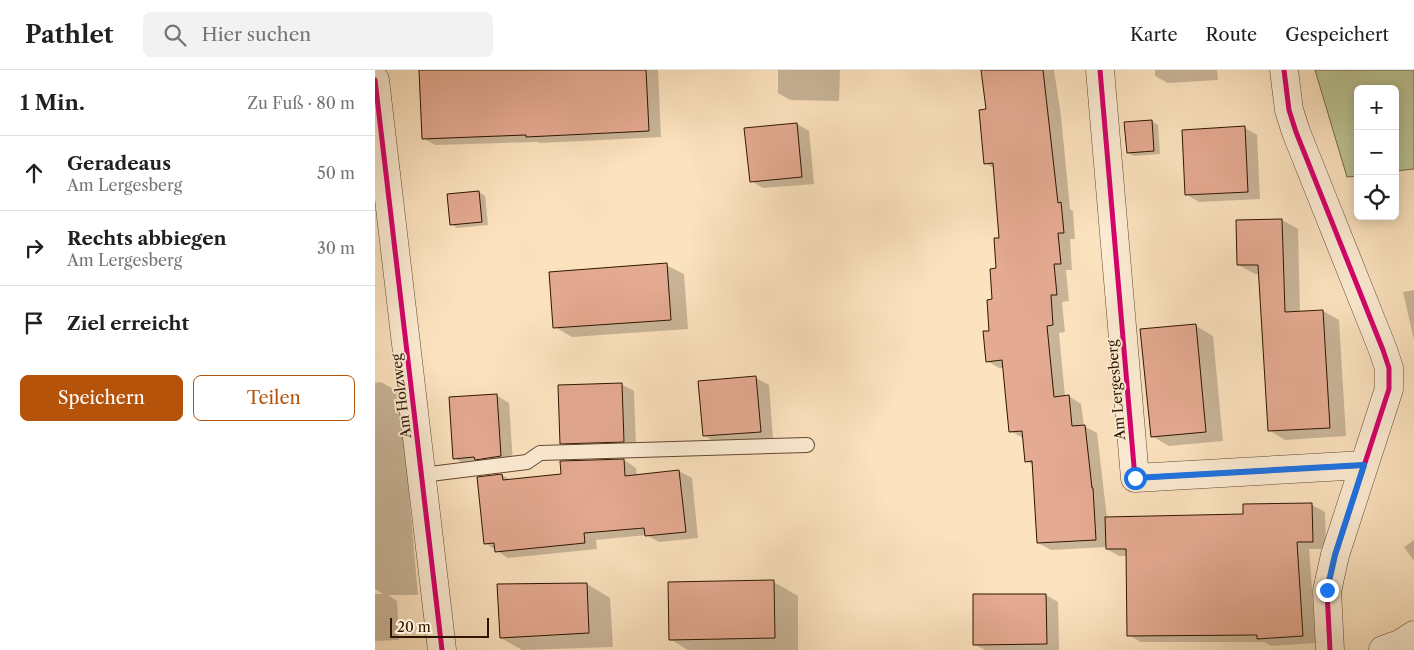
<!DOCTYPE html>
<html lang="de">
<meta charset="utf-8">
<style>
:root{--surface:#fff;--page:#f2f2f2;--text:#202124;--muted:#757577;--line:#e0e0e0;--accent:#b45309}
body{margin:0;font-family:"Libre Caslon Text",serif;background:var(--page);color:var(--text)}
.controls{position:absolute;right:15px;top:15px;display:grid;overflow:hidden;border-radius:8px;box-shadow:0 2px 12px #0003}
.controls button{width:45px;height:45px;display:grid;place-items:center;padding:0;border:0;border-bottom:1px solid var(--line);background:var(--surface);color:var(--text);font:25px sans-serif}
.scale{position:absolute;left:15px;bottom:12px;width:99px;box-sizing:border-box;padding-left:5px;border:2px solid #2e1500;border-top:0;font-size:14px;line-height:18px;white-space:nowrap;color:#2e1500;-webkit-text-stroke:4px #fdedd5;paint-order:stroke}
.stop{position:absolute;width:15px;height:15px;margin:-11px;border:4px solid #1a73e8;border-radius:50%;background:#fff}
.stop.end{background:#1a73e8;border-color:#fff;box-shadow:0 1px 5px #0008}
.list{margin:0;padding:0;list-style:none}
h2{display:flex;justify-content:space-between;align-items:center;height:65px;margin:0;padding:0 20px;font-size:21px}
h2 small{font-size:16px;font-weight:400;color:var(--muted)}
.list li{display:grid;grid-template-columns:32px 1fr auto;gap:15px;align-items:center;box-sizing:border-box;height:75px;padding:0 20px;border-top:1px solid var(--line)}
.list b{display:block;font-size:19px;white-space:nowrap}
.list p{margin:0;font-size:16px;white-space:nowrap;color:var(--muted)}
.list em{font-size:16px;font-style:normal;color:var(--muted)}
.actions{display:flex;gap:10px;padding:15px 20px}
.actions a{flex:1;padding:11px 0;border:1px solid var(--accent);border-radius:8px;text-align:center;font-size:18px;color:var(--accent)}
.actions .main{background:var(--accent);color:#fff}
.icon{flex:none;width:28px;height:28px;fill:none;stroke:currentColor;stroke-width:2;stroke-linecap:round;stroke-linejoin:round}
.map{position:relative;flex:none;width:1039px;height:580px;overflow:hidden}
header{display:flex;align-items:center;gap:30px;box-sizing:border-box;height:70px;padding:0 25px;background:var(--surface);border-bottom:1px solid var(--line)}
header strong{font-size:24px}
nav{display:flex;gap:28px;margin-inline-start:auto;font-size:18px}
.search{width:350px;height:45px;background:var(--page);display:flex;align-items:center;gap:12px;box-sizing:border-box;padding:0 18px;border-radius:8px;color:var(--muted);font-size:19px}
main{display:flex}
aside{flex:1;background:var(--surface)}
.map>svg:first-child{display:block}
.green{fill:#bcc494;stroke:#756c4a}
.shadow{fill:#0003}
.building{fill:#e5aa92;stroke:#2e1500}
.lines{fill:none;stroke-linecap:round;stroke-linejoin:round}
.service-casing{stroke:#624830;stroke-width:16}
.minor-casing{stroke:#624830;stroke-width:29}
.tertiary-casing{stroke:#624830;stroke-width:29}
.service{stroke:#fdedd5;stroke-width:14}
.minor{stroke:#fdedd5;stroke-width:28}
.tertiary{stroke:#fdedd5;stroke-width:28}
.cycleway-casing{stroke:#fdedd5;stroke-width:8}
.cycleway{stroke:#d6006c;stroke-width:5}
.route{stroke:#1a73e8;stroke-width:6}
.labels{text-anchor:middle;stroke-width:4;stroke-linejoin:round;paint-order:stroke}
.street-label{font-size:14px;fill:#2e1500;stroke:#fdedd5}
</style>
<header>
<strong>Pathlet</strong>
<div class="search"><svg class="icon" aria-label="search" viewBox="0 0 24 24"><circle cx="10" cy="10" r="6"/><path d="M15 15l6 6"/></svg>Hier suchen</div>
<nav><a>Karte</a><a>Route</a><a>Gespeichert</a></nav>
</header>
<main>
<aside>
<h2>1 Min.<small>Zu Fuß · 80 m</small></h2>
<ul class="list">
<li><svg class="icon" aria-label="ahead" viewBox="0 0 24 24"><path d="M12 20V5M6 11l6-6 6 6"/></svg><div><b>Geradeaus</b><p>Am Lergesberg</p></div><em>50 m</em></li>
<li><svg class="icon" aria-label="right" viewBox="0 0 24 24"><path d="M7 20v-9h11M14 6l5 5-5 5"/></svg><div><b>Rechts abbiegen</b><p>Am Lergesberg</p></div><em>30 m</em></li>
<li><svg class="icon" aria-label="arrive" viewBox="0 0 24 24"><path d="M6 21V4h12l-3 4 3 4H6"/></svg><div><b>Ziel erreicht</b></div></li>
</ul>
<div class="actions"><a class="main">Speichern</a><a>Teilen</a></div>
</aside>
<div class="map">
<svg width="1039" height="580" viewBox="0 0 1039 580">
<rect width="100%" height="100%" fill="#fce3bf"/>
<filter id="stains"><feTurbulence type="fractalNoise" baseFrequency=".004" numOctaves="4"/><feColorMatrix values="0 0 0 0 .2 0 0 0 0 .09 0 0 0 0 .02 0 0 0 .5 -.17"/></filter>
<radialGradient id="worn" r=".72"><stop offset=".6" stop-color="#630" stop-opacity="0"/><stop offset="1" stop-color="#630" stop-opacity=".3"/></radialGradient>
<!-- green -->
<path class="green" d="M 940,0 L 1039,0 L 1039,99 L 1020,101 L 1020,19 L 983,19 L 983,106 L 972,107 Z"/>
<!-- shadow -->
<path class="shadow" d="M 45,0 L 283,0 L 286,67 L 165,73 L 163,72 L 60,75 L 48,68 Z
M 403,0 L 465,0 L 464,31 L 415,30 L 403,23 Z
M 607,0 L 679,0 L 686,46 L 695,139 L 698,141 L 700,169 L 695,169 L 697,200 L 691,200 L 694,231 L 687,232 L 690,262 L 684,263 L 690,327 L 694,326 L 706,334 L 709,356 L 722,363 L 732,448 L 870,445 L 937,435 L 950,442 L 951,479 L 934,479 L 941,573 L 896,576 L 889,572 L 766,572 L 753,565 L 752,486 L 744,486 L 732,479 L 732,477 L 676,480 L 663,473 L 658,395 L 651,391 L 648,368 L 635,361 L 629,298 L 624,298 L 612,291 L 625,169 L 620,99 L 610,93 L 613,40 Z
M 780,0 L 842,0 L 843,10 L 793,13 L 780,6 Z
M 776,51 L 783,55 L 785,84 L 759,86 L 753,83 Z
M 422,54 L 434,61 L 439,114 L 388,118 L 376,111 Z
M 870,58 L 882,65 L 885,129 L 824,132 L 811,124 Z
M 104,122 L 110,126 L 113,155 L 82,158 L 76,154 Z
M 907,150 L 923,159 L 925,242 L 948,241 L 964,250 L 971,366 L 910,370 L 894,360 L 885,204 L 880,204 L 863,195 Z
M 291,195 L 309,204 L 313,259 L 197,267 L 180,257 Z
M 1039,220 L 1039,270 L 1028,222 Z
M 821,256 L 838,266 L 848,371 L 794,376 L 777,366 Z
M 381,308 L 394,315 L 398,369 L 341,373 L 329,365 Z
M 6,312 L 25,323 L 43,525 L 13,525 L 22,531 L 24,570 L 0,571 L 0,524 L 8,524 L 0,519 L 0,313 Z
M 246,314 L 259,321 L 261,378 L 198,380 L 186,373 Z
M 121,325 L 134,333 L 138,393 L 92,395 L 79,388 Z
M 249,390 L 261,398 L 262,406 L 304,401 L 317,408 L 323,468 L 284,472 L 271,465 L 221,470 L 222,479 L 133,488 L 110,473 L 127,405 L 137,411 L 187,406 Z
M 1039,470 L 1039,491 L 1029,477 Z
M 399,512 L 423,526 L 423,580 L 313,580 L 295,569 Z
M 212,514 L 235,528 L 238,577 L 147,580 L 126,568 Z
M 671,525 L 683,532 L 684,580 L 610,580 L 599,574 L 599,526 Z"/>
<!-- building -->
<path class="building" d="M 44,0 L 271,0 L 274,61 L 151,67 L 151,65 L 47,69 Z
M 606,0 L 668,0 L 683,133 L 686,132 L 689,163 L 683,163 L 686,194 L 679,194 L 682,225 L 676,225 L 678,255 L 672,256 L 679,327 L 694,325 L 697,356 L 710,355 L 717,418 L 718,418 L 721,470 L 662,473 L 657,391 L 650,392 L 647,361 L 634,362 L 627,290 L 611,292 L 608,261 L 614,261 L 612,230 L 617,229 L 615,199 L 621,198 L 619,168 L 624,168 L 618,93 L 609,94 L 604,40 L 611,39 Z
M 777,50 L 779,81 L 752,83 L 749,52 Z
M 422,53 L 427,107 L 375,112 L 369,58 Z
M 870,56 L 873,122 L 810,125 L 807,60 Z
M 104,121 L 107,152 L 75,155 L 72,124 Z
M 907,149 L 910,242 L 948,240 L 955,358 L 893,361 L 883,195 L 862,195 L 861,150 Z
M 292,193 L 296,250 L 178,258 L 174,202 Z
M 821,254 L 831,362 L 776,367 L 765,259 Z
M 381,306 L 386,362 L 328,366 L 323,311 Z
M 247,313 L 249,372 L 185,374 L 183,315 Z
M 122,324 L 126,386 L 100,390 L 99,387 L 78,389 L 74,327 Z
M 249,389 L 250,406 L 304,400 L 311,462 L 270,466 L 269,458 L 209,463 L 210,473 L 120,482 L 119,473 L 109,474 L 102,407 L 127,404 L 128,410 L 186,404 L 185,391 Z
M 937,433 L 938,472 L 922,472 L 928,566 L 882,569 L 882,565 L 752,566 L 751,479 L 731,479 L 730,447 L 868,444 L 868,434 Z
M 399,510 L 400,568 L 294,570 L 293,512 Z
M 212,513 L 214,563 L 125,568 L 122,514 Z
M 598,524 L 671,524 L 672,574 L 598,575 Z"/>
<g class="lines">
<!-- service casing -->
<g class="service-casing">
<path id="service" d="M 47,405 L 152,392 L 165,383 L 432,375"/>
</g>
<!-- minor casing -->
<g class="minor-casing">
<path id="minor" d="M 725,0 L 760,408 L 989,395
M 909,0 L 914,40 L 921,62 L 1008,280 L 1014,298 L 1014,319 L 960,485 L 952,521 L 955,580
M 0,10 L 67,580"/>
</g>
<!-- tertiary casing -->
<g class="tertiary-casing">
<path id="tertiary" d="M 1008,580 L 1025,574 L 1039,565"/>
</g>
<!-- service -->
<use href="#service" class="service"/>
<!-- minor -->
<use href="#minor" class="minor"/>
<!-- tertiary -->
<use href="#tertiary" class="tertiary"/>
<!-- cycleway casing -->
<g class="cycleway-casing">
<path id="cycleway" d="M 725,0 L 760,408 L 989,395
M 909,0 L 914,40 L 921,62 L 1008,280 L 1014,298 L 1014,319 L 960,485 L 952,521 L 955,580
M 0,10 L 67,580"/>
</g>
<!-- cycleway -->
<use href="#cycleway" class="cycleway"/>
</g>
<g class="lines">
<!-- route -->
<path class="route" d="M 760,408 L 989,395 L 960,485 L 952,520"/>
</g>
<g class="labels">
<!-- street labels -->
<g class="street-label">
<text transform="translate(741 320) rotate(-95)" y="5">Am Lergesberg</text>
<text transform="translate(26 326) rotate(-97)" y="5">Am Holzweg</text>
</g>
</g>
<rect width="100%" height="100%" filter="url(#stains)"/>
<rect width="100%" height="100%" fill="url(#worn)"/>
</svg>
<div class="controls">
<button>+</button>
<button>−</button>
<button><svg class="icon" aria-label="locate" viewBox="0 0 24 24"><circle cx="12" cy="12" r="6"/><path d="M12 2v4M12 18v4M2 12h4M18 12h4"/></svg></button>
</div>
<div class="scale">20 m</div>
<div class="stop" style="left:760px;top:408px"></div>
<div class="stop end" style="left:952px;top:520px"></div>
</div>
</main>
